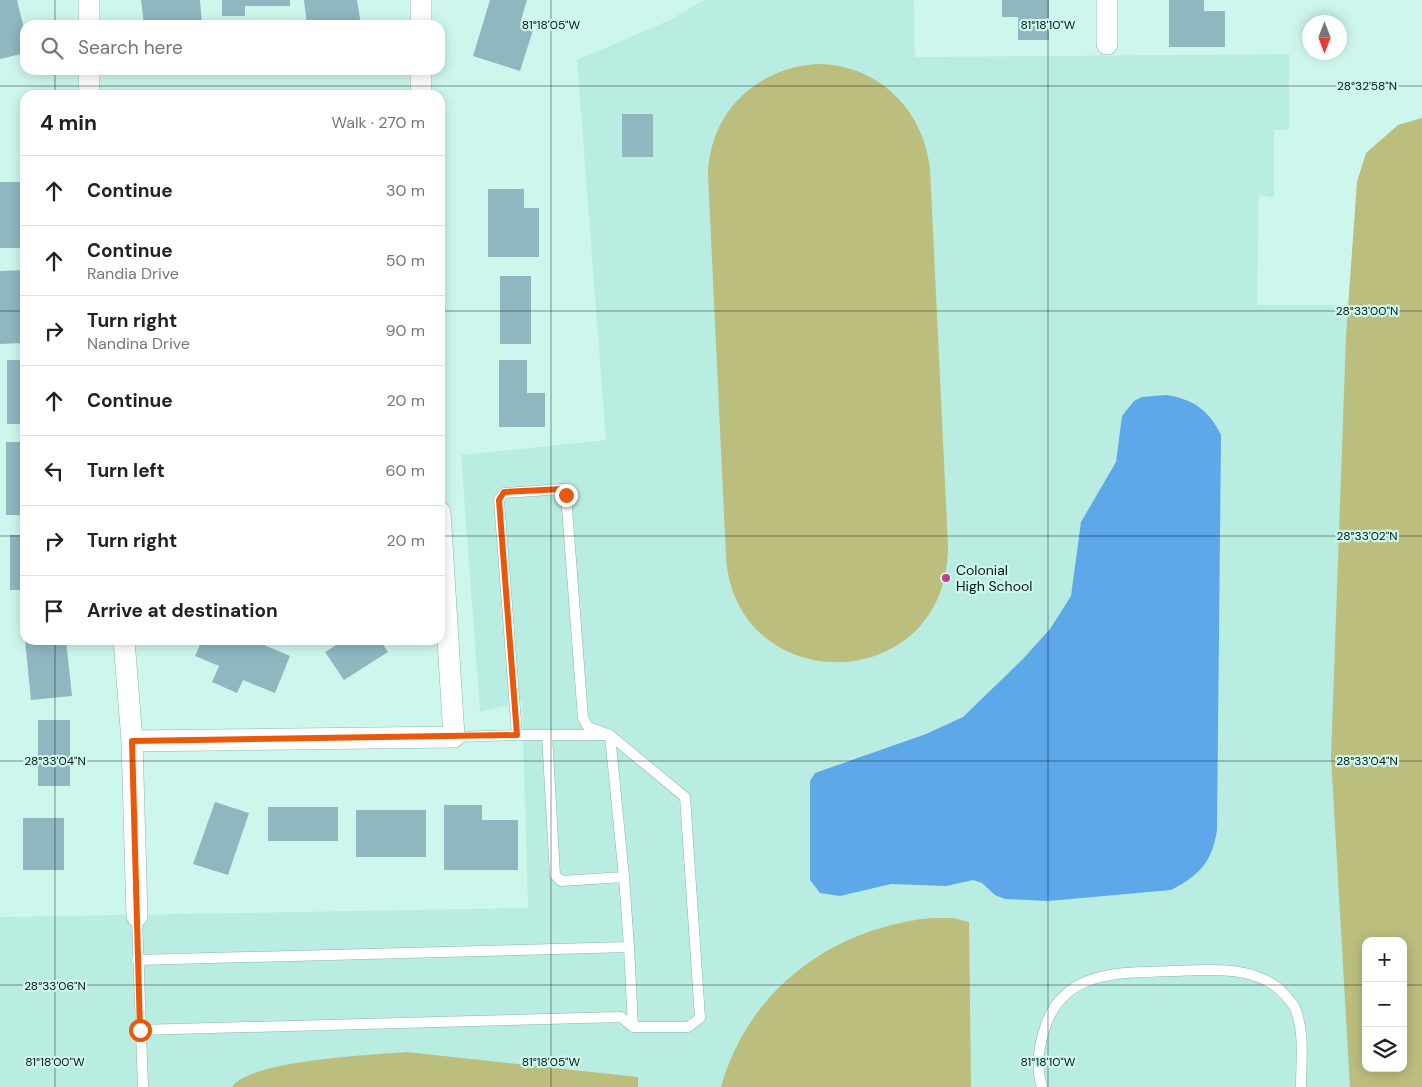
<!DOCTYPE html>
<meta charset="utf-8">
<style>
:root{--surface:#fff;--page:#f6f6f6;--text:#222;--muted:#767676;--line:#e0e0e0}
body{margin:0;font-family:"DM Sans",sans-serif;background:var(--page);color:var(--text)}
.controls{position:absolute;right:15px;bottom:15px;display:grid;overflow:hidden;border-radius:10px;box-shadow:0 2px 12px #0003}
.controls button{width:45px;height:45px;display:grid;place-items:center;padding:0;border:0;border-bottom:1px solid var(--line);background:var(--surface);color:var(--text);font:25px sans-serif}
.compass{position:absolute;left:1302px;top:15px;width:45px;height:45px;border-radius:50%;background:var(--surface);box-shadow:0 2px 12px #0003;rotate:180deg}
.stop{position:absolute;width:15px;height:15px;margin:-11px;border:4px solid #ea580c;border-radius:50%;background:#fff}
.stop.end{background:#ea580c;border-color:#fff;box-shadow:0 1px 5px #0008}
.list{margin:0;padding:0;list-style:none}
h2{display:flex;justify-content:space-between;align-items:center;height:65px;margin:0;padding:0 20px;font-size:21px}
h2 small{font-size:16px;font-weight:400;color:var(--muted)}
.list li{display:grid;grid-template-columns:32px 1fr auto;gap:15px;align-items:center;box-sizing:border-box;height:70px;padding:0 20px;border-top:1px solid var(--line)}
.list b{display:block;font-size:19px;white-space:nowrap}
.list p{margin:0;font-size:16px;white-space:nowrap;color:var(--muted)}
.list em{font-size:16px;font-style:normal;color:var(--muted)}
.icon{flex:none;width:28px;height:28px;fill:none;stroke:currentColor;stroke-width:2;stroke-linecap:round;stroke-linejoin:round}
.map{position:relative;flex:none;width:1422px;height:1087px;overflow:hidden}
.search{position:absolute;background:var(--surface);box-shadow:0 2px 12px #0003;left:20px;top:20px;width:425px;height:55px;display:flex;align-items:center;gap:12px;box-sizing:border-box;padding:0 18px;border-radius:15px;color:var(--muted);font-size:19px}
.panel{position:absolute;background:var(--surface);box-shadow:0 2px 12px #0003;left:20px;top:90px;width:425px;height:555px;border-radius:15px}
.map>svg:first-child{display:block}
.built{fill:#b9ede1;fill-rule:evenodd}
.green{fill:#bbbe7d;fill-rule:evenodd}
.water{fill:#5ea8ea}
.building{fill:#8eb7c0}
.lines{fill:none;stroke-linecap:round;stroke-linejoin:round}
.lane-casing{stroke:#8db5ac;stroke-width:11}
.street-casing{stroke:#8db5ac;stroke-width:22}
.lane{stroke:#fff;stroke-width:10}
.street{stroke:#fff;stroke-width:21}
.route{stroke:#ea580c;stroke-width:6}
.ticks{fill:none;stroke:#051411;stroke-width:1;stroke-opacity:0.45}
.poi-dot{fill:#c24088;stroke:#cdf7ed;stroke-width:2}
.labels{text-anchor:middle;stroke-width:4.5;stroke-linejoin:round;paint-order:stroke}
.poi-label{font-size:14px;fill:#051411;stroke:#cdf7ed;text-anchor:start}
.ticks-label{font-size:12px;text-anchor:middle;fill:#051411;stroke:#cdf7ed;stroke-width:4.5;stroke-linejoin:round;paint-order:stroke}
</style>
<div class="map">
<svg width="1422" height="1087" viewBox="0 0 1422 1087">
<rect width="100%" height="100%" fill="#cdf7ed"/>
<!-- built -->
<path class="built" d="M 704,0 L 914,0 L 915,57 L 1289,54 L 1289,130 L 1274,130 L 1274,198 L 1259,195 L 1257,305 L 1422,305 L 1422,1087 L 0,1087 L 0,917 L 528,908 L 522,702 L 480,712 L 461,455 L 606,440 L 577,60 L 670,20 ZM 1366,941 L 1403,941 L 1403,1068 L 1366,1068 Z"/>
<!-- green -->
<path class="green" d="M 817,64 C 878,64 924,110 930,169 L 948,546 C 948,697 736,701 726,557 L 708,174 C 710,112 756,68 817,64 Z
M 1422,118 L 1422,1087 L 1350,1087 L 1331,757 L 1346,336 L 1357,182 L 1366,153 L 1398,125 ZM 1366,941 L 1403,941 L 1403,1068 L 1366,1068 Z
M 931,918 L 953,918 L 969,922 L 971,1087 L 721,1087 C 748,990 832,928 931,918 Z
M 407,1052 L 638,1077 L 638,1087 L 232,1087 C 250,1060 372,1055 407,1052 Z"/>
<!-- water -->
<path class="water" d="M 1166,395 C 1193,399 1209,410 1221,435 L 1217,830 C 1212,862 1200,875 1171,890 L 1048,901 L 1005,899 L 995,895 L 982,883 L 973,880 L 946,886 L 891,884 L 840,896 L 820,893 L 810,880 L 810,781 L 815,773 L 926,734 L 963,717 L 1022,660 L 1050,629 L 1071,596 L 1081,522 L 1116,462 L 1122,416 L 1134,401 L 1142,397 Z"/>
<!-- building -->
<path class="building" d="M 0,0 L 17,0 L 25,33 L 25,53 L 0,59 Z
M 141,0 L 200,0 L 202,25 L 144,25 Z
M 222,0 L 290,0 L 290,6 L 245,6 L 245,16 L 222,16 Z
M 304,0 L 357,0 L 361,25 L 325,25 L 325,23 L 307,25 Z
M 490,0 L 527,0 L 521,20 L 535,24 L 520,71 L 473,56 Z
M 1002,0 L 1049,0 L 1049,40 L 1018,40 L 1018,17 L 1002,17 Z
M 1169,0 L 1204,0 L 1204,11 L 1225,11 L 1225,47 L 1169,47 Z
M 622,114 L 653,114 L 653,157 L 622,157 Z
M 0,182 L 25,182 L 25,248 L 0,248 Z
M 488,189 L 524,189 L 524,208 L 539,208 L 539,257 L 488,257 Z
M 25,270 L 25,343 L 0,344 L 0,271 Z
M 500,276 L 531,276 L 531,344 L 500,344 Z
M 7,360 L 25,360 L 25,424 L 7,424 Z
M 499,360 L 527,360 L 527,393 L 545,393 L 545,427 L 499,427 Z
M 6,442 L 25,442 L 25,515 L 6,515 Z
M 10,535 L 25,535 L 25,590 L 10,590 Z
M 25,640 L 66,640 L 72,696 L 31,700 Z
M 202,640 L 253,640 L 290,656 L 275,693 L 243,680 L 237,693 L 212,682 L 219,666 L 195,656 Z
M 344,640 L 380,640 L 388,652 L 344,680 L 325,652 Z
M 38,720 L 70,720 L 70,786 L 38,786 Z
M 215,802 L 249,813 L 228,875 L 193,864 Z
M 444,805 L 482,805 L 482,820 L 518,820 L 518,870 L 444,870 Z
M 268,807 L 338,807 L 338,841 L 268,841 Z
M 356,810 L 426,810 L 426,857 L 356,857 Z
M 23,818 L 64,818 L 64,870 L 23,870 Z"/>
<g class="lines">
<!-- lane casing -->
<g class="lane-casing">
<path id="lane" d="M 547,735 L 610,735 L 624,877
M 454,737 L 517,735
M 137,916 L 143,1087
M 629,947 L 633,1027
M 137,960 L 629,947 L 624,877 L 561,881 L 555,875 L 547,735 L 517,735 L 499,500 L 504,493 L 563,489 L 566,495 L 583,718 L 588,727 L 610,735 L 685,797 L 700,1018 L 688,1027 L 633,1027 L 621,1017 L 139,1030
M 1042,1087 C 1036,1068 1038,1050 1044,1031 C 1061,969 1120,973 1172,971 C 1210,970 1259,964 1286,996 C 1289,1000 1293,1004 1295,1008 C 1305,1032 1301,1062 1301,1087"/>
</g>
<!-- street casing -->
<g class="street-casing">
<path id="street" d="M 89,0 L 89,25
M 1107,0 L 1107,44
M 421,25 L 421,0
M 89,70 L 89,95
M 421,95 L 421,70
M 124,640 L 132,741 L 137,916
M 132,741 L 454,737 L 440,512"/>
</g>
<!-- lane -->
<use href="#lane" class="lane"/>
<!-- street -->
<use href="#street" class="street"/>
</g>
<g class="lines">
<!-- route -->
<path class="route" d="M 140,1030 L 132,741 L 517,735 L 499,500 L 504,492 L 563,489 L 566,495"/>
</g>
<!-- ticks -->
<path class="ticks" d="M 55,0 L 55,25M 551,0 L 551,1087M 1048,0 L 1048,1087M 55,70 L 55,95M 0,86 L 1422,86M 0,311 L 25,311M 440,311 L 1422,311M 0,536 L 25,536M 440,536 L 1422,536M 55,640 L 55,1087M 0,761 L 1422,761M 0,985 L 1366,985M 1403,985 L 1422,985"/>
<!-- markers -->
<circle class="poi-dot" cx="946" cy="578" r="5"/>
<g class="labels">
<!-- poi labels -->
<g class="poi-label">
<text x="956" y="575">Colonial<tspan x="956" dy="16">High School</tspan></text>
</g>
</g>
<g class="ticks-label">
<text x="551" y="29">81°18'05"W</text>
<text x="1048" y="29">81°18'10"W</text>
<text x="1367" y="90">28°32'58"N</text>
<text x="1367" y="315">28°33'00"N</text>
<text x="1367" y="540">28°33'02"N</text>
<text x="1367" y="765">28°33'04"N</text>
<text x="55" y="765">28°33'04"N</text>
<text x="55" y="990">28°33'06"N</text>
<text x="55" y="1066">81°18'00"W</text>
<text x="551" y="1066">81°18'05"W</text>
<text x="1048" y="1066">81°18'10"W</text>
</g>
</svg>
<div class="controls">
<button>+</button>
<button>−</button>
<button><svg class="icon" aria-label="layers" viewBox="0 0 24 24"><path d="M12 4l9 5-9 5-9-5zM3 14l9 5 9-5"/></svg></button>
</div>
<svg class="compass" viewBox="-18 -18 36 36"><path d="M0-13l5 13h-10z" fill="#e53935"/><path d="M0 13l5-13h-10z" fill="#767676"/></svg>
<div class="stop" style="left:140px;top:1030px"></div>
<div class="stop end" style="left:566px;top:495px"></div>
<div class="search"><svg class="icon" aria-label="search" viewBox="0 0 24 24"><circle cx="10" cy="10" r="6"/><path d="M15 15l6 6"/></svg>Search here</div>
<section class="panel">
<h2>4 min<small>Walk · 270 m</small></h2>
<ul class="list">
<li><svg class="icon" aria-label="ahead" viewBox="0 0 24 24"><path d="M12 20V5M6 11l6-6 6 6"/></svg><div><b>Continue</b></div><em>30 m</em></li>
<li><svg class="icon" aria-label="ahead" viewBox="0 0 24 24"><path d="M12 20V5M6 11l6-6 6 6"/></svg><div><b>Continue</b><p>Randia Drive</p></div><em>50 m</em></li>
<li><svg class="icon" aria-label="right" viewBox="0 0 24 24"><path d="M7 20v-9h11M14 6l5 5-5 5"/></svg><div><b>Turn right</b><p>Nandina Drive</p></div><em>90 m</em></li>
<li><svg class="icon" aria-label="ahead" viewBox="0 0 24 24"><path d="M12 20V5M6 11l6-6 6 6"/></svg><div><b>Continue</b></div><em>20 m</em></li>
<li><svg class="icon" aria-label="left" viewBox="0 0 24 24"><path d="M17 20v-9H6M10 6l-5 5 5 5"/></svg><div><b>Turn left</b></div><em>60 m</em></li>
<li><svg class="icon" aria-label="right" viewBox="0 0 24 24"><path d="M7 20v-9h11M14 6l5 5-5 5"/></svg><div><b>Turn right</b></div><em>20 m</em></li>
<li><svg class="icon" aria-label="arrive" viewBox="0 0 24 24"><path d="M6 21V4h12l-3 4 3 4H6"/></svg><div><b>Arrive at destination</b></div></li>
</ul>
</section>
</div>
